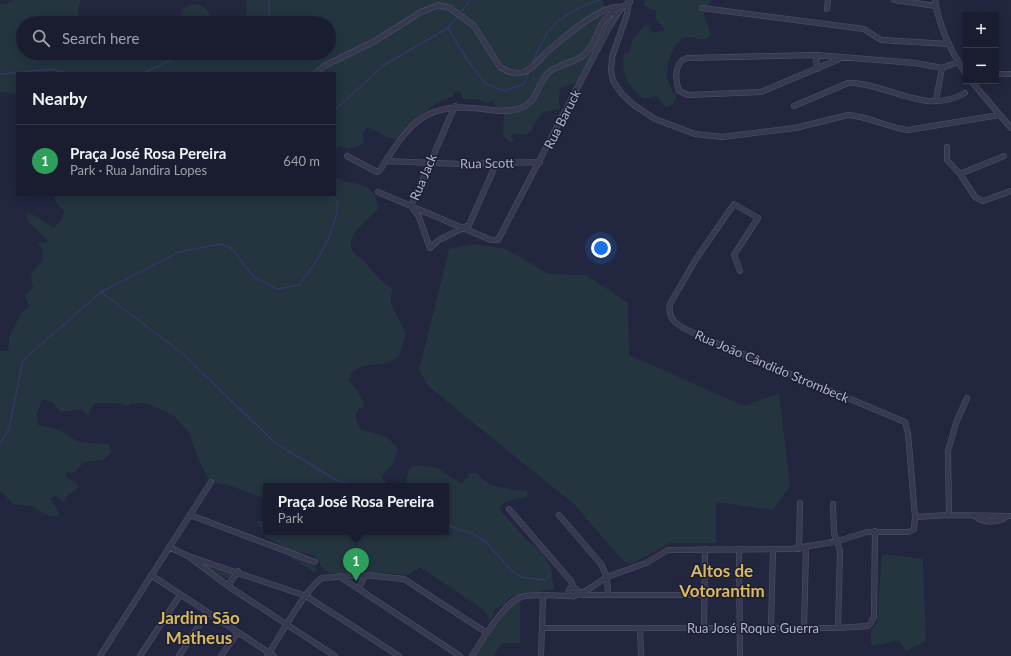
<!DOCTYPE html>
<meta charset="utf-8">
<style>
:root{--surface:#1a1c2f;--page:#232537;--text:#f1f3f6;--muted:#9fa1aa;--line:#383a4b;--accent:#838ffe}
body{margin:0;font-family:Lato,sans-serif;background:var(--page);color:var(--text)}
.controls{position:absolute;right:12px;top:12px;display:grid;overflow:hidden;border-radius:0px;box-shadow:0 2px 10px #0003}
.controls button{width:36px;height:36px;display:grid;place-items:center;padding:0;border:0;border-bottom:1px solid var(--line);background:var(--surface);color:var(--text);font:20px sans-serif}
.you{position:absolute;left:601px;top:248px;width:14px;height:14px;margin:-10px;border:3px solid #fff;border-radius:50%;background:#1a73e8;box-shadow:0 0 0 6px #1a73e833}
.badge{display:grid;place-items:center;width:26px;height:26px;border-radius:50%;background:var(--accent);color:#fff;font-size:13px;font-weight:700}
.pin{position:absolute;translate:-50% -33px;filter:drop-shadow(0 1px 2px #0008)}
.pin::after{content:'';position:absolute;top:21px;width:14px;height:12px;background:inherit;clip-path:polygon(0 0,100% 0,50% 100%)}
.popup{position:absolute;left:263px;top:483px;width:186px;height:52px;box-sizing:border-box;display:grid;place-content:center;border-radius:0px;background:var(--surface);filter:drop-shadow(0 1px 3px #0005);font-size:13px;white-space:nowrap;color:var(--muted)}
.popup b{font-size:15px;color:var(--text)}
.popup::after{content:'';position:absolute;left:50%;top:100%;margin-left:-8px;border:8px solid transparent;border-top-color:var(--surface)}
.list{margin:0;padding:0;list-style:none}
h2{display:flex;justify-content:space-between;align-items:center;height:52px;margin:0;padding:0 16px;font-size:17px}
h2 small{font-size:13px;font-weight:400;color:var(--muted)}
.list li{display:grid;grid-template-columns:26px 1fr auto;gap:12px;align-items:center;box-sizing:border-box;height:72px;padding:0 16px;border-top:1px solid var(--line)}
.list b{display:block;font-size:15px;white-space:nowrap}
.list p{margin:0;font-size:13px;white-space:nowrap;color:var(--muted)}
.list em{font-size:13px;font-style:normal;color:var(--muted)}
.icon{flex:none;width:22px;height:22px;fill:none;stroke:currentColor;stroke-width:2;stroke-linecap:round;stroke-linejoin:round}
.map{position:relative;flex:none;width:1011px;height:656px;overflow:hidden}
.search{position:absolute;background:var(--surface);box-shadow:0 2px 10px #0003;left:16px;top:16px;width:320px;height:44px;display:flex;align-items:center;gap:10px;box-sizing:border-box;padding:0 14px;border-radius:22px;color:var(--muted);font-size:15px}
.panel{position:absolute;background:var(--surface);box-shadow:0 2px 10px #0003;left:16px;top:72px;width:320px;height:124px;border-radius:0px}
.map>svg:first-child{display:block}
.green{fill:#243540}
.lines{fill:none;stroke-linecap:round;stroke-linejoin:round}
.stream{stroke:#323863;stroke-width:1.5}
.street-casing{stroke:#51546a;stroke-width:6}
.street{stroke:#36394f;stroke-width:5}
.labels{text-anchor:middle;stroke-width:3;stroke-linejoin:round;paint-order:stroke}
.street-label{font-size:13px;fill:#b2b5ca;stroke:#1b1e34}
.district-label{font-size:17px;font-weight:bold;fill:#dcb85c;stroke:#1b1e34}
</style>
<div class="map">
<svg width="1011" height="656" viewBox="0 0 1011 656">
<rect width="100%" height="100%" fill="#22263f"/>
<!-- green -->
<path class="green" d="M 13,0 L 81,0 C 76,10 77,16 85,23 L 23,23 L 23,53 L 329,53 L 329,23 L 180,23 L 182,9 C 197,0 205,4 212,19 C 224,21 236,19 247,14 L 246,0 L 603,0 L 607,17 L 612,21 L 582,78 L 576,83 L 560,88 L 559,100 L 560,109 L 543,112 L 533,126 L 532,131 L 526,135 L 512,134 L 511,137 L 514,141 L 511,142 L 505,138 L 503,133 L 504,114 L 491,101 L 487,103 L 477,99 L 463,99 L 460,92 L 455,91 L 452,97 L 436,104 L 419,116 L 404,134 L 397,139 L 389,138 L 368,127 L 363,132 L 364,142 C 356,150 347,150 338,145 L 335,154 L 335,73 L 17,73 L 17,94 L 0,92 L 0,4 L 7,4 Z
M 645,0 L 712,0 L 703,11 L 711,35 C 703,43 697,37 688,37 C 674,37 666,65 667,76 C 668,83 672,87 673,93 L 677,94 C 677,101 672,107 665,107 L 657,96 L 644,99 C 629,90 620,70 624,53 L 629,53 L 632,40 L 645,25 L 648,25 L 653,33 L 665,30 L 655,18 L 656,11 L 644,6 Z
M 335,177 C 358,189 370,176 379,208 C 371,218 341,237 354,253 C 357,256 361,258 364,261 C 373,271 381,282 393,289 C 385,306 402,319 406,335 L 399,356 L 393,360 L 386,363 L 363,366 L 351,373 L 349,380 C 354,389 365,396 364,408 L 359,408 C 353,415 357,422 360,429 L 387,437 L 398,448 L 394,462 L 382,476 L 382,479 L 391,486 L 266,486 L 266,499 L 228,485 L 210,482 L 198,458 L 189,433 L 174,416 L 147,403 L 132,403 L 128,406 L 116,403 L 95,403 L 91,408 L 89,417 L 80,409 L 61,412 L 52,402 L 43,399 L 37,413 L 38,425 L 60,430 L 78,442 L 108,444 L 112,452 L 103,460 L 84,462 L 74,473 L 65,472 L 67,478 L 75,482 L 79,487 L 67,496 L 64,502 L 56,496 L 50,498 L 59,512 L 58,516 L 49,516 L 33,507 L 13,504 L 2,492 L 0,492 L 0,351 L 8,351 L 9,337 L 21,313 L 29,307 L 25,296 L 30,290 L 33,289 L 31,275 L 43,259 L 43,251 L 38,243 L 48,242 C 42,232 28,226 26,215 L 30,213 L 54,228 L 62,219 L 64,211 L 56,202 L 54,195 L 335,195 Z
M 474,244 L 506,249 L 549,274 L 586,275 L 628,303 L 629,355 L 744,406 L 779,393 L 790,486 L 773,510 L 716,502 L 716,543 L 670,543 L 634,563 L 624,562 L 574,504 L 429,387 L 419,370 L 449,249 Z
M 418,465 L 437,468 L 462,484 L 464,480 L 469,477 L 468,473 L 477,473 C 487,489 512,489 527,491 L 527,497 C 518,498 503,500 499,509 L 526,539 L 541,551 L 551,568 L 554,589 L 512,596 L 503,605 L 495,609 L 493,617 L 489,621 L 486,613 L 481,608 L 420,567 L 408,575 L 381,573 L 371,575 L 364,569 C 352,571 332,579 323,568 C 319,563 317,559 313,555 L 299,552 L 298,557 L 314,566 L 316,571 L 314,572 L 291,558 L 288,549 L 262,535 L 261,529 L 256,521 L 266,521 L 266,532 L 446,532 L 446,486 L 402,486 L 406,481 L 409,468 Z
M 882,554 L 923,559 L 926,641 L 906,651 L 899,640 L 871,646 L 871,631 L 877,623 Z
M 197,560 L 232,573 L 230,578 L 223,579 L 199,563 Z
M 520,600 L 520,643 L 502,643 L 493,656 L 475,656 L 509,607 Z"/>
<g class="lines">
<!-- stream -->
<path class="stream" d="M 462,11 L 470,0
M 457,17 L 448,28 L 468,61 L 486,84 L 504,91 L 524,84 L 528,74
M 261,23 L 269,15 L 269,0
M 533,62 C 547,25 562,13 599,0
M 144,73 L 185,53
M 0,74 L 53,69 L 65,73
M 335,110 L 384,65 L 448,28
M 332,195 L 338,203 C 335,234 318,261 299,285 L 277,289 L 254,277 L 231,248 L 220,244 L 179,252 L 101,292 L 183,354 L 274,442 L 336,480 L 358,486
M 0,444 L 9,429 L 23,360 L 101,292
M 446,525 L 473,534 L 486,542 L 512,571 L 521,577 L 545,580 L 550,574"/>
<!-- street casing -->
<g class="street-casing">
<path id="street" d="M 629,0 L 627,14 L 612,57 L 611,70 L 613,81 L 622,94 L 634,105 L 655,119 L 695,134 L 722,137 L 795,128 L 848,115 C 869,116 888,128 908,130 L 999,115
M 894,0 L 936,6
M 935,0 C 939,26 951,52 966,74
M 702,8 L 864,29 L 881,40 L 949,44
M 827,9 L 828,0
M 816,55 L 817,69
M 844,57 L 761,92 L 688,95 L 679,91 C 675,80 674,62 687,58 L 816,55 L 915,63 L 942,68 L 958,62
M 316,73 L 324,66 L 375,41 L 421,12 L 438,5 L 450,8 L 474,26 L 500,67 C 506,71 513,74 520,73 C 532,71 541,57 549,50 C 564,38 602,3 622,7
M 996,74 L 1011,74
M 971,81 L 1011,128
M 936,100 L 942,68
M 455,106 L 411,206 L 419,217 L 430,248 L 439,240 L 469,225 L 496,164
M 794,106 L 848,83 L 854,83 C 892,86 927,115 965,93
M 947,147 L 947,160 L 960,174 L 975,197 L 983,201 L 1011,191
M 347,156 L 377,172 L 380,170 C 409,124 424,101 483,109 C 496,111 513,113 525,106 C 538,98 538,84 547,74 C 557,63 575,64 585,54 C 602,37 593,23 621,7
M 386,161 L 459,164 L 540,162
M 960,174 L 1004,156
M 378,192 L 491,240 L 498,240 L 609,27 L 622,7 L 630,2
M 740,271 L 734,255 L 758,218 L 734,204 L 696,259 L 670,304 C 666,324 686,329 700,336 L 905,422 L 908,433 L 915,517 L 949,515 L 1011,516
M 833,504 L 834,533 L 840,551 L 838,628
M 509,509 L 571,581 L 574,588
M 190,515 L 315,562
M 559,515 L 601,564 L 607,577 L 608,594
M 949,515 L 948,451 L 956,423 L 967,398
M 976,517 C 984,523 998,523 1006,517
M 169,547 L 188,556 L 228,586 L 335,656
M 739,549 L 740,656
M 799,549 L 800,503
M 188,556 L 306,596 L 399,656
M 151,575 L 274,656
M 339,576 L 460,656
M 228,586 L 238,571
M568.5 592a4.5 4.5 0 1 1 9 0a4.5 4.5 0 1 1-9 0Z
M 359,588 L 365,575
M 577,593 L 586,591 L 607,577 L 646,563 L 668,550 L 792,549 L 838,541 L 867,532 L 909,532 L 914,529 L 915,517
M 581,595 L 704,595
M 771,627 L 773,549
M 804,627 L 806,548
M 542,628 L 838,628 L 868,626 L 871,623 L 874,616 L 875,531
M 640,628 L 641,656
M 704,628 L 705,549
M 100,656 L 211,482
M 140,656 L 180,595
M 179,656 L 207,613
M 221,656 L 237,633
M 267,656 C 279,638 306,588 322,578 L 365,575 L 404,579 L 487,633
M 472,656 C 482,641 504,602 521,597 C 537,593 555,596 571,596
M 541,656 L 543,595"/>
</g>
<!-- street -->
<use href="#street" class="street"/>
</g>
<g class="labels">
<!-- street labels -->
<g class="street-label">
<text transform="translate(562 119) rotate(-63)" y="5">Rua Baruck</text>
<text transform="translate(487 163) rotate(-1)" y="5">Rua Scott</text>
<text transform="translate(423 177) rotate(-67)" y="5">Rua Jack</text>
<text transform="translate(772 366) rotate(23)" y="5">Rua João Cândido Strombeck</text>
<text x="753" y="633">Rua José Roque Guerra</text>
</g>
<!-- district labels -->
<g class="district-label">
<text x="722" y="577">Altos de<tspan x="722" dy="20">Votorantim</tspan></text>
<text x="199" y="624">Jardim São<tspan x="199" dy="20">Matheus</tspan></text>
</g>
</g>
</svg>
<div class="controls">
<button>+</button>
<button>−</button>
</div>
<div class="you"></div>
<div class="pin badge" style="left:356px;top:581px;background:#2e9e5b">1</div>
<div class="popup"><b>Praça José Rosa Pereira</b>Park</div>
<div class="search"><svg class="icon" aria-label="search" viewBox="0 0 24 24"><circle cx="10" cy="10" r="6"/><path d="M15 15l6 6"/></svg>Search here</div>
<section class="panel">
<h2>Nearby<small></small></h2>
<ul class="list">
<li><span class="badge" style="background:#2e9e5b">1</span><div><b>Praça José Rosa Pereira</b><p>Park · Rua Jandira Lopes</p></div><em>640 m</em></li>
</ul>
</section>
</div>
